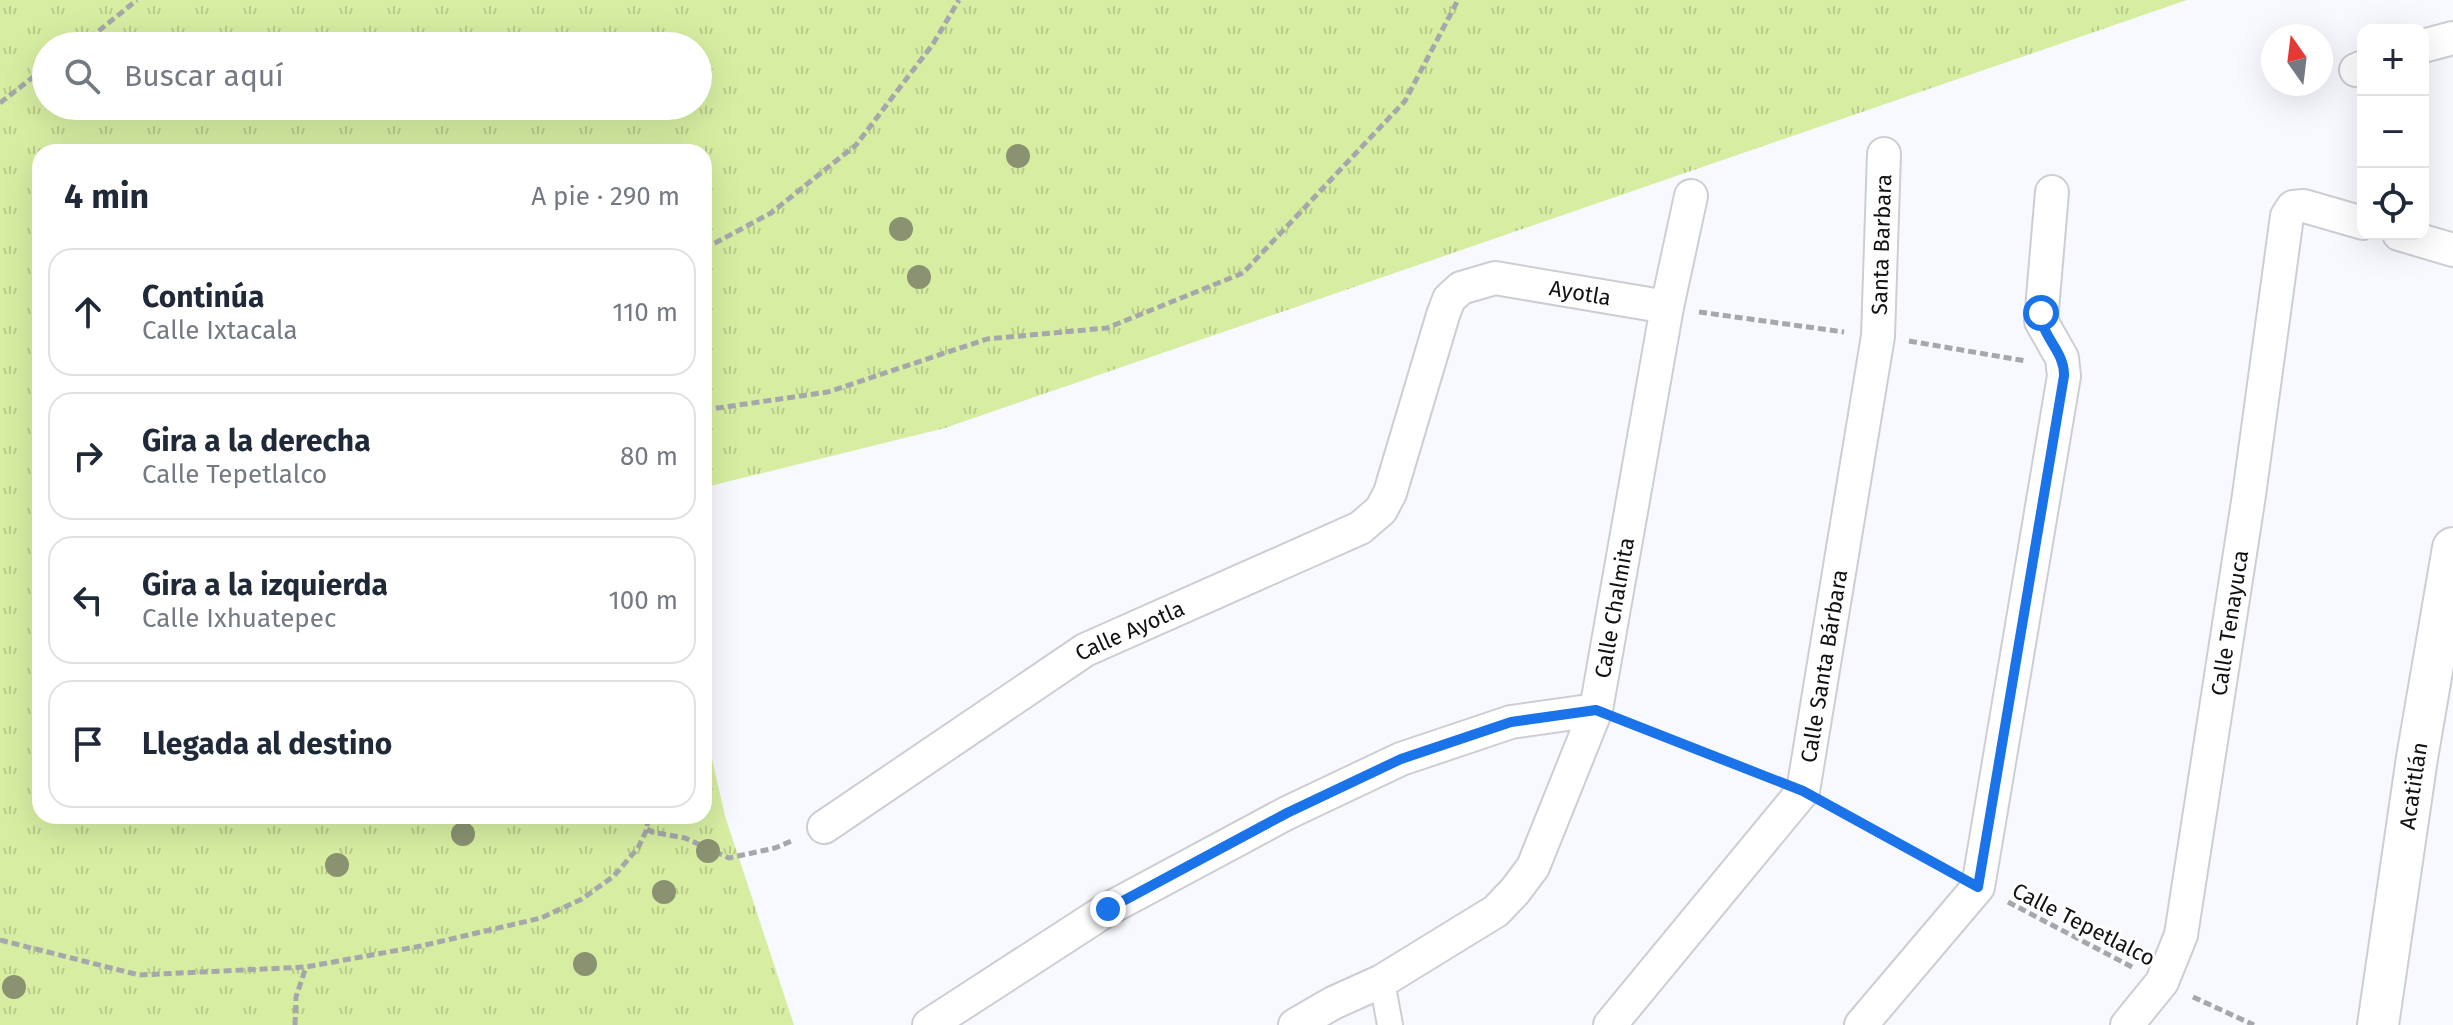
<!DOCTYPE html>
<html lang="es">
<meta charset="utf-8">
<style>
:root{--surface:#fff;--page:#f2f2f3;--text:#1f2937;--muted:#747a83;--line:#e0e1e3}
body{margin:0;font-family:"Fira Sans",sans-serif;background:var(--page);color:var(--text)}
.controls{position:absolute;right:24px;top:24px;display:grid;overflow:hidden;border-radius:16px;box-shadow:0 8px 32px #0002}
.controls button{width:72px;height:72px;display:grid;place-items:center;padding:0;border:0;border-bottom:2px solid var(--line);background:var(--surface);color:var(--text);font:40px sans-serif}
.compass{position:absolute;left:2261px;top:24px;width:72px;height:72px;border-radius:50%;background:var(--surface);box-shadow:0 8px 32px #0002;rotate:346deg}
.stop{position:absolute;width:24px;height:24px;margin:-18px;border:6px solid #1a73e8;border-radius:50%;background:#fff}
.stop.end{background:#1a73e8;border-color:#fff;box-shadow:0 2px 8px #0008}
.list{margin:0;padding:0;list-style:none}
h2{display:flex;justify-content:space-between;align-items:center;height:104px;margin:0;padding:0 32px;font-size:34px}
h2 small{font-size:26px;font-weight:400;color:var(--muted)}
.list li{display:grid;grid-template-columns:52px 1fr auto;gap:24px;align-items:center;box-sizing:border-box;height:128px;margin:0 16px 16px;padding:0 16px;border:2px solid var(--line);border-radius:24px}
.list b{display:block;font-size:30px;white-space:nowrap}
.list p{margin:0;font-size:26px;white-space:nowrap;color:var(--muted)}
.list em{font-size:26px;font-style:normal;color:var(--muted)}
.icon{flex:none;width:44px;height:44px;fill:none;stroke:currentColor;stroke-width:2;stroke-linecap:round;stroke-linejoin:round}
.map{position:relative;flex:none;width:2453px;height:1025px;overflow:hidden}
.search{position:absolute;background:var(--surface);box-shadow:0 8px 32px #0002;left:32px;top:32px;width:680px;height:88px;display:flex;align-items:center;gap:20px;box-sizing:border-box;padding:0 28px;border-radius:44px;color:var(--muted);font-size:30px}
.panel{position:absolute;background:var(--surface);box-shadow:0 8px 32px #0002;left:32px;top:144px;width:680px;height:680px;border-radius:24px}
.map>svg:first-child{display:block}
.grass{fill:url(#grass-tufts);fill-rule:evenodd}
.lines{fill:none;stroke-linecap:round;stroke-linejoin:round}
.pedestrian-casing{stroke:#cdced5;stroke-width:28}
.minor-casing{stroke:#cdced5;stroke-width:36}
.tertiary-casing{stroke:#cdced5;stroke-width:44}
.path{stroke:#a6a7ab;stroke-width:5;stroke-dasharray:8 4;stroke-linecap:butt}
.pedestrian{stroke:#fff;stroke-width:24}
.minor{stroke:#fff;stroke-width:32}
.tertiary{stroke:#fff;stroke-width:40}
.tree{fill:#8a9272}
.route{stroke:#1a73e8;stroke-width:10}
.labels{text-anchor:middle;stroke-width:6;stroke-linejoin:round;paint-order:stroke}
.street-label{font-size:22px;fill:#111114;stroke:#fff}
</style>
<div class="map">
<svg width="2453" height="1025" viewBox="0 0 2453 1025">
<defs>
<pattern id="grass-tufts" width="24" height="20" patternUnits="userSpaceOnUse" patternTransform="scale(2)"><rect width="24" height="20" fill="#d7eea2"/><path d="M3 7l-1-3M5 7V3M7 7l1-3M15 17l-1-3M17 17v-4M19 17l1-3" fill="none" stroke="#b8cb8b"/></pattern>
</defs>
<rect width="100%" height="100%" fill="#f8f9fe"/>
<!-- grass -->
<path class="grass" d="M 0,0 L 2187,0 L 945,428 L 710,486 L 704,499 L 704,152 L 40,152 L 40,816 L 704,816 L 704,724 L 725,816 L 794,1025 L 0,1025 ZM 46,46 L 698,46 L 698,106 L 46,106 Z"/>
<g class="lines">
<!-- pedestrian casing -->
<g class="pedestrian-casing">
<path id="pedestrian" d="M 1382,981 L 1390,1025"/>
</g>
<!-- minor casing -->
<g class="minor-casing">
<g id="minor">
<path d="M 2423,46 L 2453,38"/>
<path d="M 2356,70 L 2363,67"/>
<path d="M 2399,234 L 2453,250"/>
<path id="s1" d="M 824,827 L 1085,650 L 1360,528 L 1381,510 L 1390,493 L 1443,315 L 1449,299 L 1461,288 L 1495,278 L 1667,307"/>
<path d="M 929,1025 L 1108,909 L 1287,813 L 1401,759 L 1511,722 L 1596,710"/>
<path id="s2" d="M 1295,1025 L 1333,1003 L 1382,981 L 1496,911 L 1515,891 L 1533,867 L 1596,710 L 1667,307 L 1691,196"/>
<path id="s3" d="M 1610,1025 L 1803,791 L 1878,336 L 1884,154"/>
<path d="M 1861,1025 L 1978,887 L 2064,376 L 2062,358 L 2041,321 L 2052,192"/>
<path id="s4" d="M 2127,1025 L 2162,982 L 2181,935 L 2249,495 L 2287,216 L 2293,207 L 2304,206 L 2363,223"/>
</g>
</g>
<!-- tertiary casing -->
<g class="tertiary-casing">
<g id="tertiary">
<path id="s5" d="M 2378,1025 L 2417,758 L 2453,548"/>
</g>
</g>
<!-- path -->
<path class="path" d="M 80,46 L 137,0
M 0,103 L 46,67
M 704,249 L 771,213 L 856,145 L 933,44 L 959,0
M 1699,312 L 1844,332
M 1909,341 L 2026,361
M 704,410 L 828,392 L 987,339 L 1107,328 L 1243,273 L 1405,101 L 1458,0
M 1625,722 L 1772,779
M 1832,807 L 1946,869
M 647,829 L 652,832 L 685,838 L 729,858 L 775,848 L 794,840
M 2008,902 L 2134,968
M 0,940 L 139,975 L 306,967 L 421,946 L 541,918 L 582,899 L 614,876 L 638,848 L 647,829 L 648,816
M 2193,997 L 2254,1025
M 295,1025 L 296,997 L 306,967"/>
<!-- pedestrian -->
<use href="#pedestrian" class="pedestrian"/>
<!-- minor -->
<use href="#minor" class="minor"/>
<!-- tertiary -->
<use href="#tertiary" class="tertiary"/>
</g>
<!-- trees -->
<g class="tree">
<circle cx="1018" cy="156" r="12"/>
<circle cx="901" cy="229" r="12"/>
<circle cx="919" cy="277" r="12"/>
<circle cx="463" cy="834" r="12"/>
<circle cx="708" cy="851" r="12"/>
<circle cx="337" cy="865" r="12"/>
<circle cx="664" cy="892" r="12"/>
<circle cx="585" cy="964" r="12"/>
<circle cx="14" cy="987" r="12"/>
</g>
<g class="lines">
<!-- route -->
<path class="route" d="M 1108,909 L 1287,813 L 1401,759 L 1511,722 L 1596,710 L 1803,791 L 1978,887 L 2064,376 C 2065,351 2041,337 2041,313"/>
</g>
<g class="labels">
<!-- street labels -->
<g class="street-label">
<text dy="8" stroke="none"><textPath href="#s3" startOffset="856">Santa Barbara</textPath></text>
<text dy="8" stroke="none"><textPath href="#s1" startOffset="1004">Ayotla</textPath></text>
<text dy="8" stroke="none"><textPath href="#s2" startOffset="562">Calle Chalmita</textPath></text>
<text dy="8" stroke="none"><textPath href="#s4" startOffset="422">Calle Tenayuca</textPath></text>
<text dy="8" stroke="none"><textPath href="#s1" startOffset="364">Calle Ayotla</textPath></text>
<text dy="8" stroke="none"><textPath href="#s3" startOffset="430">Calle Santa Bárbara</textPath></text>
<text dy="8" stroke="none"><textPath href="#s5" startOffset="242">Acatitlán</textPath></text>
<text transform="translate(2084 924) rotate(27)" y="8">Calle Tepetlalco</text>
</g>
</g>
</svg>
<div class="controls">
<button>+</button>
<button>−</button>
<button><svg class="icon" aria-label="locate" viewBox="0 0 24 24"><circle cx="12" cy="12" r="6"/><path d="M12 2v4M12 18v4M2 12h4M18 12h4"/></svg></button>
</div>
<svg class="compass" viewBox="-18 -18 36 36"><path d="M0-13l5 13h-10z" fill="#e53935"/><path d="M0 13l5-13h-10z" fill="#747a83"/></svg>
<div class="stop" style="left:2041px;top:313px"></div>
<div class="stop end" style="left:1108px;top:909px"></div>
<div class="search"><svg class="icon" aria-label="search" viewBox="0 0 24 24"><circle cx="10" cy="10" r="6"/><path d="M15 15l6 6"/></svg>Buscar aquí</div>
<section class="panel">
<h2>4 min<small>A pie · 290 m</small></h2>
<ul class="list">
<li><svg class="icon" aria-label="ahead" viewBox="0 0 24 24"><path d="M12 20V5M6 11l6-6 6 6"/></svg><div><b>Continúa</b><p>Calle Ixtacala</p></div><em>110 m</em></li>
<li><svg class="icon" aria-label="right" viewBox="0 0 24 24"><path d="M7 20v-9h11M14 6l5 5-5 5"/></svg><div><b>Gira a la derecha</b><p>Calle Tepetlalco</p></div><em>80 m</em></li>
<li><svg class="icon" aria-label="left" viewBox="0 0 24 24"><path d="M17 20v-9H6M10 6l-5 5 5 5"/></svg><div><b>Gira a la izquierda</b><p>Calle Ixhuatepec</p></div><em>100 m</em></li>
<li><svg class="icon" aria-label="arrive" viewBox="0 0 24 24"><path d="M6 21V4h12l-3 4 3 4H6"/></svg><div><b>Llegada al destino</b></div></li>
</ul>
</section>
</div>
